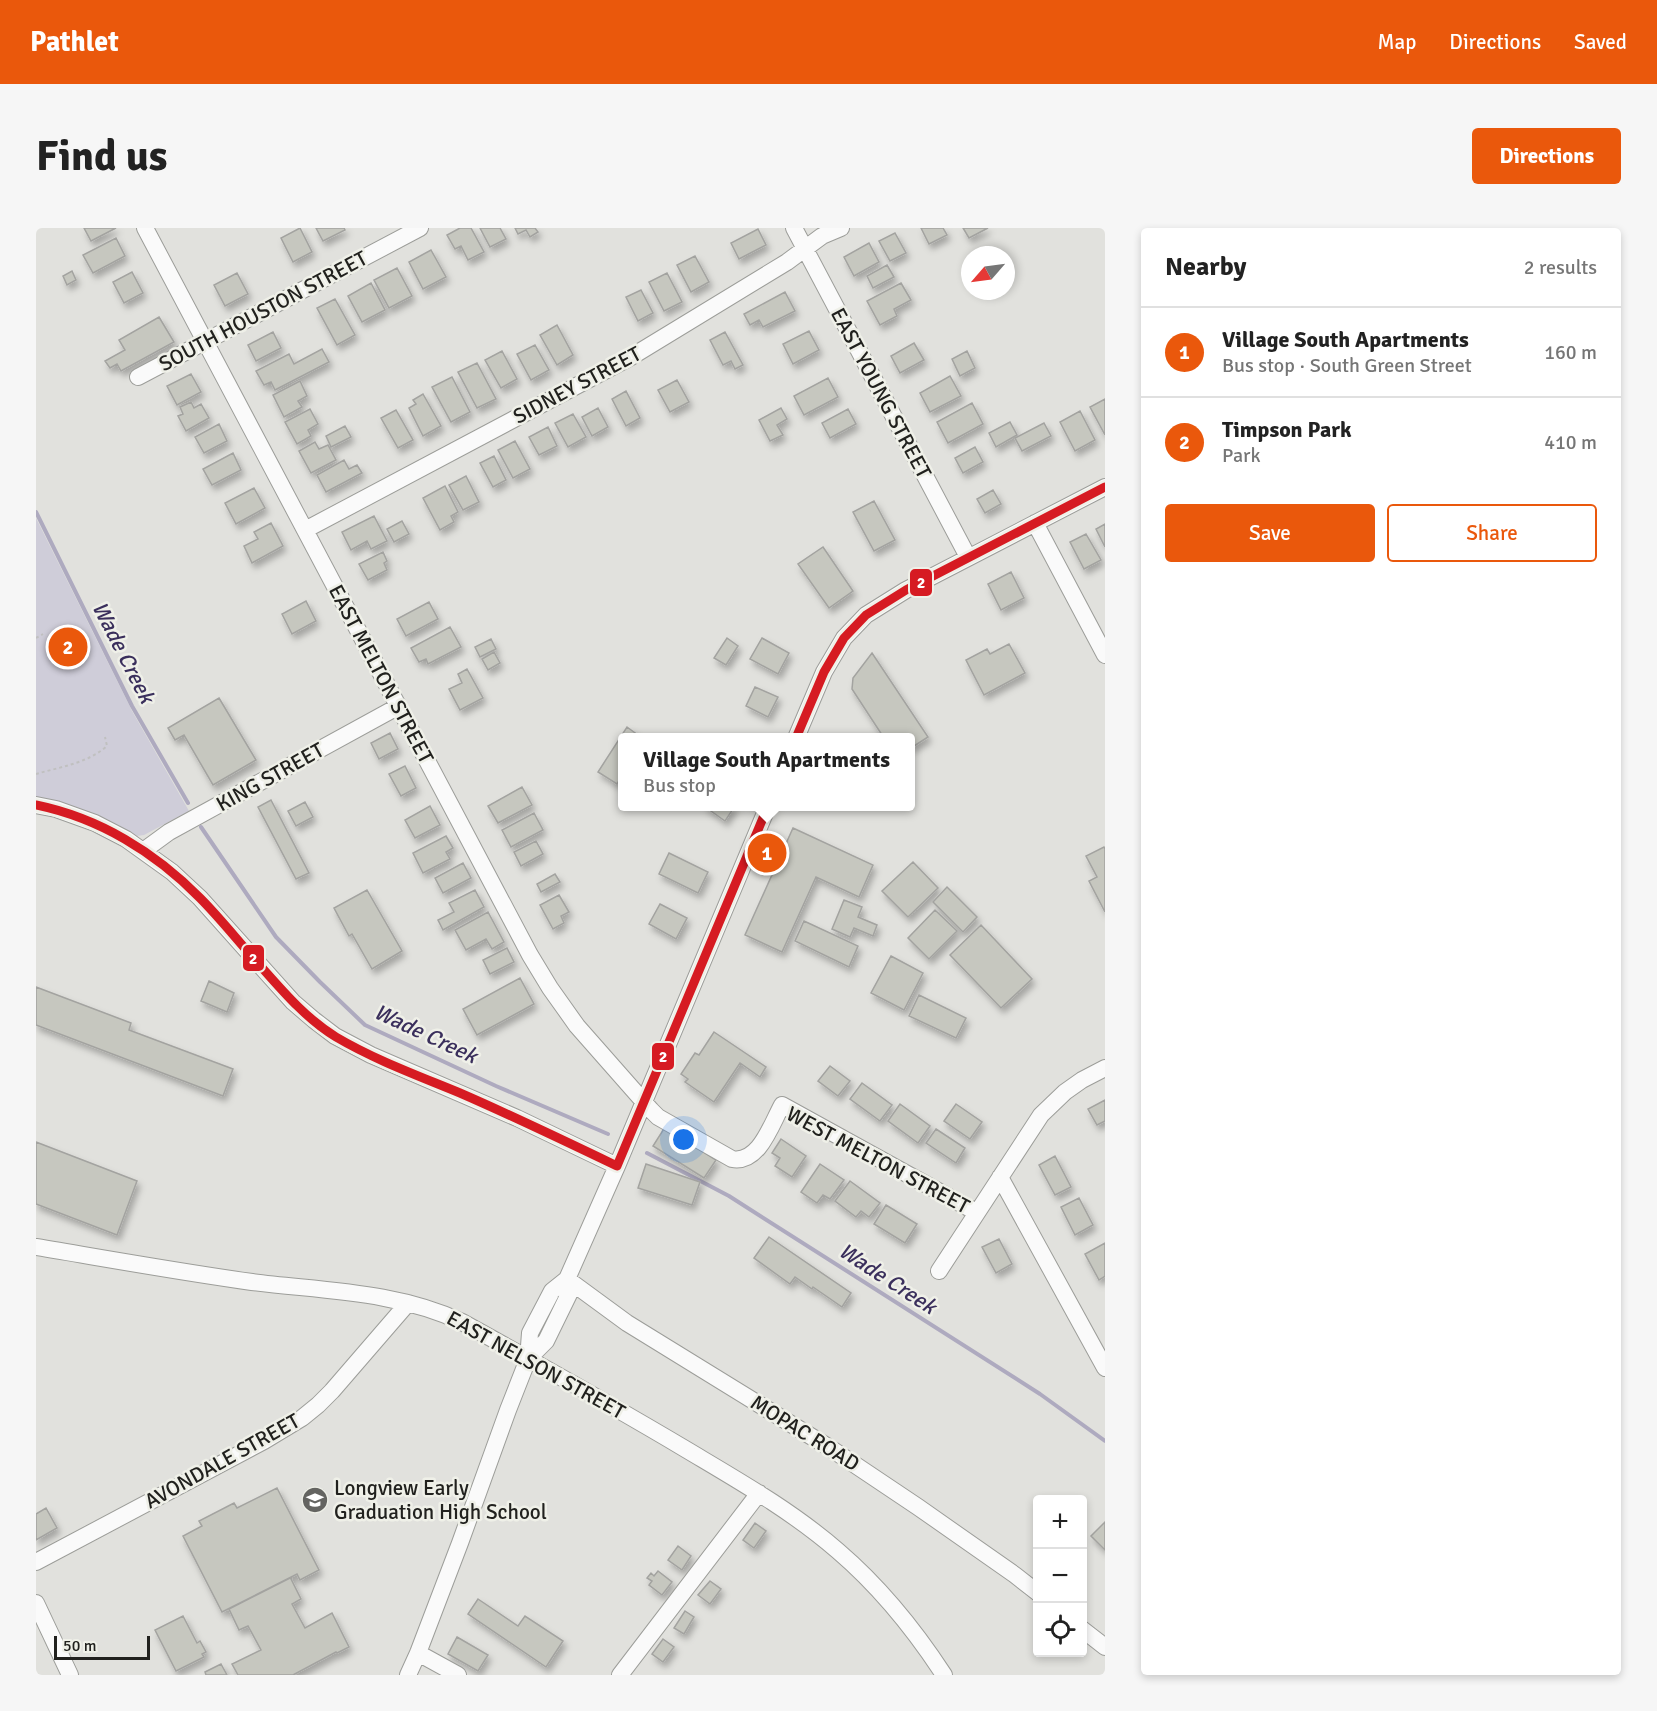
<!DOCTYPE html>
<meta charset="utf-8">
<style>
:root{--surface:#fff;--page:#f6f6f6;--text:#222;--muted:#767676;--line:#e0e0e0;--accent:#ea580c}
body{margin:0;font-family:Signika,sans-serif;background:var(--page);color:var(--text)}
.controls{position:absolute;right:18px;bottom:18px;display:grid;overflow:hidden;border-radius:6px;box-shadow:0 3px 9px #0003}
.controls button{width:54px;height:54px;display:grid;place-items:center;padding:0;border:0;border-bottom:2px solid var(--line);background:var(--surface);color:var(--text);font:30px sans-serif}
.compass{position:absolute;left:925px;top:18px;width:54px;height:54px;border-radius:50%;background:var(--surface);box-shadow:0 3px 9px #0003;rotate:242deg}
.scale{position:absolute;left:18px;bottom:15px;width:96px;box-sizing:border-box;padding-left:6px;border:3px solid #21211e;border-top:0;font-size:16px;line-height:21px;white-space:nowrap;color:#21211e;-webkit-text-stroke:4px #eff0e8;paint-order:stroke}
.you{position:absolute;left:648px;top:912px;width:21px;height:21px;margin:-15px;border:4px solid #fff;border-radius:50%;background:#1a73e8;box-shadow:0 0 0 9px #1a73e833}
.badge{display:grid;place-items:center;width:39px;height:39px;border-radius:50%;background:var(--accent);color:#fff;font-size:20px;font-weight:700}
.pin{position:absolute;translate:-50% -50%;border:3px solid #fff;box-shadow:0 2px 6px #0006}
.popup{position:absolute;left:582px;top:505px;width:297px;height:78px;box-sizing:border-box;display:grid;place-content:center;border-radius:6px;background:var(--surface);filter:drop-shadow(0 2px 4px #0005);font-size:20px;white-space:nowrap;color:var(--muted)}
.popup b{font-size:22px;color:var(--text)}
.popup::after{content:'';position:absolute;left:50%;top:100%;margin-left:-12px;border:12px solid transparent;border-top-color:var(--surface)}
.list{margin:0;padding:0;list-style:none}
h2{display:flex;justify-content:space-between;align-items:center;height:78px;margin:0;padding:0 24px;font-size:26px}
h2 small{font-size:20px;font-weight:400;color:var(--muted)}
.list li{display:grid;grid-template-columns:39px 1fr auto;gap:18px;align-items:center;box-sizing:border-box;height:90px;padding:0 24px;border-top:2px solid var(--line)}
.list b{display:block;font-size:22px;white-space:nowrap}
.list p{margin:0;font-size:20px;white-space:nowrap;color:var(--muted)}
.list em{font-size:20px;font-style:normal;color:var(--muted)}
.actions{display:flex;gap:12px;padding:18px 24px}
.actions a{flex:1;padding:14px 0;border:2px solid var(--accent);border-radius:6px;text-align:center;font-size:21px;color:var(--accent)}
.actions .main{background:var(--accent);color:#fff}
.icon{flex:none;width:33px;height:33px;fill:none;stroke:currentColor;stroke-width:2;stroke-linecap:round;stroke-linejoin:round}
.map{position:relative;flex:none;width:1069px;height:1447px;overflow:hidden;border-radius:6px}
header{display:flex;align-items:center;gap:36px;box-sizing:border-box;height:84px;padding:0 30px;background:var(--accent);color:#fff}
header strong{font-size:28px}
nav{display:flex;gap:33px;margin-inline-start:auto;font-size:21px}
.intro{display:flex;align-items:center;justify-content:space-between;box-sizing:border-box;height:144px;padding:0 36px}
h1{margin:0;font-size:42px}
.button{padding:15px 27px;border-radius:6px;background:var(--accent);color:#fff;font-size:21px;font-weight:700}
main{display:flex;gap:36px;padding:0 36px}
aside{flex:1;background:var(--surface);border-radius:6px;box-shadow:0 3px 9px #0003}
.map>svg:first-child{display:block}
.green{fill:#cfcdd9}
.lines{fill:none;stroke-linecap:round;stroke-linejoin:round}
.stream{stroke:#aeaabf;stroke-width:4}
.building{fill:#c6c7bf;stroke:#a3a3a0;stroke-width:1.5;filter:url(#shadow)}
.minor-casing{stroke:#9c9d99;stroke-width:18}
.path{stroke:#c0c0c0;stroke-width:2;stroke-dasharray:3 3;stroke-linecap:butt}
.minor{stroke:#fafafa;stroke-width:16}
.bus-1-casing{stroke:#eff0e8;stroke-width:14}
.bus-1{stroke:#d61b22;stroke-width:9}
.labels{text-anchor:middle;stroke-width:5;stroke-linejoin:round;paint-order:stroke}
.street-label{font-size:21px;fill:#21211e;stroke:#eff0e8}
.poi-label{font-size:21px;fill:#21211e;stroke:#eff0e8;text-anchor:start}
.water-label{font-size:22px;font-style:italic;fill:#3a2f5c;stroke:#eff0e8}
.line-badge{stroke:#eff0e8;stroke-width:2}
.badge-label{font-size:16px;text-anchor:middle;font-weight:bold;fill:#fff}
</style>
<header>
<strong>Pathlet</strong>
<nav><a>Map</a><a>Directions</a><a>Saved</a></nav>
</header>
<div class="intro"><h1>Find us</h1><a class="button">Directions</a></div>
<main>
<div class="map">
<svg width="1069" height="1447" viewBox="0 0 1069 1447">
<defs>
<filter id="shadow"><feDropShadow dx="3" dy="5" stdDeviation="3" flood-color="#0004"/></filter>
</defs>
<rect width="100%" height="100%" fill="#e1e1dd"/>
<!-- green -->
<path class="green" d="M 0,290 L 96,483 L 153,583 L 108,607 L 101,608 L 18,573 L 0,569 Z"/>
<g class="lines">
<!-- stream -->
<path class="stream" d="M 0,284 L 96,478 L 152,575
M 165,599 L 240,709 L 284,754 L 329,797 L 460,858 L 572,906
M 611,925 L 693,968 L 1004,1166 L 1069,1213"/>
</g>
<!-- building -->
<path class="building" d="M 48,0 L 80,0 L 55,13 Z
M 264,0 L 276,24 L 257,34 L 245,10 Z
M 280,0 L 308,0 L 309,2 L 287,13 Z
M 424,0 L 435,0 L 448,24 L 432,32 L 425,18 L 419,21 L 411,7 Z
M 444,0 L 464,0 L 470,11 L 454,19 Z
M 479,0 L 499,0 L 502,4 L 494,9 L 490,2 L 482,6 Z
M 885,0 L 907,0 L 911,7 L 893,16 Z
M 927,0 L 952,0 L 933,10 Z
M 722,1 L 730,17 L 703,31 L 695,15 Z
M 859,5 L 870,25 L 854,33 L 843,13 Z
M 80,10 L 89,28 L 57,45 L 47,27 Z
M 833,15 L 843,34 L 818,48 L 808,29 Z
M 395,22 L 410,49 L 387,61 L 373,34 Z
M 659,28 L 673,54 L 655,64 L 641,37 Z
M 851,37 L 858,49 L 837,60 L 831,48 Z
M 361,40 L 376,68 L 353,80 L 338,52 Z
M 36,43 L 40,52 L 31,57 L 27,48 Z
M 96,44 L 107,65 L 88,75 L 77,54 Z
M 201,45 L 212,66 L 189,78 L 178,57 Z
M 631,45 L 646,74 L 628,83 L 613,54 Z
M 335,55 L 349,82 L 326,94 L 312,68 Z
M 865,55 L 875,72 L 858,81 L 861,88 L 844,97 L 831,73 Z
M 605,62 L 617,85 L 602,93 L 590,69 Z
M 749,64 L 759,83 L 727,99 L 723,92 L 714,97 L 708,86 Z
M 299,71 L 319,107 L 301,117 L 281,80 Z
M 123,89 L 138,114 L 85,143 L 81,136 L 74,140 L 69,133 L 89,122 L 83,112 Z
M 521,97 L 537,127 L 521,137 L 504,107 Z
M 773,103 L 783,122 L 757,136 L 747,116 Z
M 237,104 L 245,120 L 220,133 L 212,117 Z
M 689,104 L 707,137 L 699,141 L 695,133 L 687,137 L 674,112 Z
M 878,115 L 888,132 L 864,145 L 855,128 Z
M 499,117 L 513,142 L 495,152 L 481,126 Z
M 286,121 L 293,134 L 239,162 L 235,154 L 228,157 L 220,143 L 253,126 L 258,136 Z
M 466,123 L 481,151 L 465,160 L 449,132 Z
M 931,123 L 939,140 L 924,148 L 916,131 Z
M 441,135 L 460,171 L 441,180 L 422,144 Z
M 155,146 L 165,164 L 141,177 L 131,158 Z
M 914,148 L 925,168 L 894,184 L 884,165 Z
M 416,149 L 434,184 L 415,194 L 396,159 Z
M 792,150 L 802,169 L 768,187 L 758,168 Z
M 641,152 L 653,174 L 634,184 L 622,162 Z
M 264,153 L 271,168 L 262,173 L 266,179 L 248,189 L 237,167 Z
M 590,163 L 604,190 L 590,198 L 576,171 Z
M 387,166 L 405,198 L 387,208 L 373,180 L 380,176 L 377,172 Z
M 1069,171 L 1069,207 L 1054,179 Z
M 155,174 L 158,180 L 165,176 L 173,190 L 150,203 L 142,188 L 147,186 L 144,179 Z
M 936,175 L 947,196 L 912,215 L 901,194 Z
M 562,180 L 572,199 L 556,208 L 546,189 Z
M 745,180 L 751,191 L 741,197 L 747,207 L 734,213 L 723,192 Z
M 274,181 L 282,196 L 272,202 L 275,208 L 261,216 L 249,194 Z
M 812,181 L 820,196 L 794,210 L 786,195 Z
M 360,182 L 377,212 L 362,220 L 345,190 Z
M 1044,183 L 1059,212 L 1039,223 L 1024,194 Z
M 537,186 L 550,209 L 532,219 L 519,195 Z
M 974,194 L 981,207 L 960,219 L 953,205 Z
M 1008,195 L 1015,208 L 986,223 L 979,210 Z
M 183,196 L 191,213 L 168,225 L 159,209 Z
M 309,198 L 315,209 L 295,219 L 290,208 Z
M 512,199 L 521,218 L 503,227 L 493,209 Z
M 479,213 L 494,241 L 477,250 L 462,222 Z
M 279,214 L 283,221 L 292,217 L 300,232 L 275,245 L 263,223 Z
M 939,219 L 947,234 L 927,245 L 919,230 Z
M 197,225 L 205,242 L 176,257 L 167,241 Z
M 458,228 L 470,252 L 457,259 L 444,235 Z
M 308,232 L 313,241 L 321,237 L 326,245 L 290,264 L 281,247 Z
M 430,248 L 443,274 L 427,282 L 413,257 Z
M 409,258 L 422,284 L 415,288 L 418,294 L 404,302 L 387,270 Z
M 218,260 L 229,280 L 200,296 L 189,275 Z
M 957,262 L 965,276 L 949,285 L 941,271 Z
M 838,273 L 859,312 L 838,323 L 817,284 Z
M 338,288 L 351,313 L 335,321 L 331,313 L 315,322 L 306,304 Z
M 366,293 L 373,306 L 358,314 L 351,301 Z
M 235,295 L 247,318 L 216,335 L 208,318 L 222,311 L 218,304 Z
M 1069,296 L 1069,319 L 1060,301 Z
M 1050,306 L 1065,332 L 1048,341 L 1034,314 Z
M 787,319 L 817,363 L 793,380 L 762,336 Z
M 347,324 L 351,333 L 348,335 L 351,342 L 332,352 L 323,336 Z
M 975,344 L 988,370 L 965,382 L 952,356 Z
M 270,373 L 280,393 L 256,406 L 246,386 Z
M 393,374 L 402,391 L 370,408 L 361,391 Z
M 414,399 L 425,419 L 392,436 L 390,431 L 383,434 L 375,420 Z
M 691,410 L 702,418 L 690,437 L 678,430 Z
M 726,410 L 753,425 L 742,446 L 714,431 Z
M 455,411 L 460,421 L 444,429 L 439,419 Z
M 973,416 L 989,445 L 948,467 L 930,432 L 951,421 L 954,426 Z
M 458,424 L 464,435 L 452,442 L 446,431 Z
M 836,425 L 892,509 L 875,520 L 875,510 L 854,510 L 853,508 L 848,510 L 816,461 L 817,450 Z
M 431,441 L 447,470 L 424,482 L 413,461 L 426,455 L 422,446 Z
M 719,459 L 742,469 L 732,489 L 710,478 Z
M 183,470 L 220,532 L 177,557 L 148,507 L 139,512 L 132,500 Z
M 591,499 L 606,510 L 587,510 L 587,546 L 581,556 L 562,544 Z
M 354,505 L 362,521 L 343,531 L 335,515 Z
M 369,538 L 380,560 L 365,568 L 353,546 Z
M 486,559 L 496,577 L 462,595 L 452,578 Z
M 235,572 L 273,645 L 260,651 L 222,579 Z
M 269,574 L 277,589 L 260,598 L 252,583 Z
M 394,578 L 404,597 L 379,610 L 369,592 Z
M 668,578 L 699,578 L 689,593 Z
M 498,585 L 507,602 L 475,619 L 466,602 Z
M 757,600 L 837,637 L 823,669 L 780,649 L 746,724 L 709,707 Z
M 410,608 L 417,620 L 410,624 L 414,631 L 387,645 L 377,625 Z
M 500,613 L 507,626 L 485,638 L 478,624 Z
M 1068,619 L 1069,621 L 1069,684 L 1053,653 L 1061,649 L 1050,628 Z
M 633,625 L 672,644 L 662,665 L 623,646 Z
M 877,634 L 902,660 L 872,689 L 846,663 Z
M 427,635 L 435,650 L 407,665 L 399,650 Z
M 519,646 L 524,654 L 505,664 L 501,656 Z
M 911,659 L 941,689 L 927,704 L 897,674 Z
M 331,662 L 366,723 L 336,741 L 316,706 L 313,708 L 298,680 Z
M 439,662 L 448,679 L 407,702 L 402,692 L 418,684 L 413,675 Z
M 523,667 L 533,684 L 525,688 L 528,695 L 517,701 L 504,677 Z
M 808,672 L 826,679 L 822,689 L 841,697 L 837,708 L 818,700 L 814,709 L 796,701 Z
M 624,676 L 651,690 L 640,711 L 613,696 Z
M 899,682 L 921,703 L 893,731 L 872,710 Z
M 452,684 L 468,714 L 456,721 L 450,711 L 430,722 L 419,702 Z
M 768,693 L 822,718 L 813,739 L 759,713 Z
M 945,697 L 996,751 L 965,780 L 914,727 Z
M 471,720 L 478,734 L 454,746 L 447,732 Z
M 855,728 L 887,745 L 868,782 L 835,765 Z
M 484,750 L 498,776 L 441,807 L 427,781 Z
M 173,753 L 198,765 L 191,784 L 165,773 Z
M 0,759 L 95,795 L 93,802 L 197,841 L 187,868 L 0,797 Z
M 883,767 L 930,790 L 920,810 L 873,788 Z
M 678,804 L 730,839 L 724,849 L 704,835 L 678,874 L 649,854 L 652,851 L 645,846 L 659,825 L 663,827 Z
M 794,838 L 814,853 L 802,868 L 782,853 Z
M 826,855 L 856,877 L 844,893 L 814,871 Z
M 1069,872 L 1069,893 L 1061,897 L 1052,881 Z
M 864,876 L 894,898 L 882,915 L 852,893 Z
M 920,876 L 946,894 L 934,911 L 908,893 Z
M 629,899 L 680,932 L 668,950 L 617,918 Z
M 900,901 L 929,920 L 920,935 L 890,915 Z
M 745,911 L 770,928 L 756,949 L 739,938 L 744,930 L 736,925 Z
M 0,914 L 101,953 L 81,1007 L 0,976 Z
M 1019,928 L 1035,959 L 1019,967 L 1003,937 Z
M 610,936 L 664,954 L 656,977 L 602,960 Z
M 784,936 L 808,952 L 794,971 L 787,967 L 781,975 L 765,964 Z
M 814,953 L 844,975 L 833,989 L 825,983 L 820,989 L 799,973 Z
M 1043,970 L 1057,997 L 1039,1007 L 1025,979 Z
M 850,977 L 881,996 L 869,1015 L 838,996 Z
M 733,1009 L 815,1065 L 806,1079 L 777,1059 L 776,1061 L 759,1049 L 754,1056 L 718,1030 Z
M 963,1011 L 976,1036 L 960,1045 L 946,1019 Z
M 1069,1015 L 1069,1048 L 1063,1052 L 1049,1026 Z
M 241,1260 L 283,1342 L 264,1352 L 261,1346 L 186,1384 L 147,1308 L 166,1298 L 163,1293 L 198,1275 L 201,1280 Z
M 10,1280 L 21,1300 L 0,1312 L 0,1286 Z
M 1069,1294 L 1069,1322 L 1055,1308 Z
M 719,1295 L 730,1303 L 718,1320 L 707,1312 Z
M 642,1318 L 655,1328 L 646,1342 L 632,1332 Z
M 622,1343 L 636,1354 L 626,1367 L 613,1357 L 616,1353 L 611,1350 L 615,1345 L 618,1348 Z
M 256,1349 L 255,1351 L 265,1371 L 256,1376 L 269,1400 L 296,1385 L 313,1419 L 301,1425 L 300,1424 L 257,1447 L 202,1447 L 196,1436 L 225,1422 L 212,1398 L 203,1402 L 193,1381 Z
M 674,1353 L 685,1361 L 674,1376 L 662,1367 Z
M 442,1371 L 482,1398 L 489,1388 L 527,1413 L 510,1439 L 432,1386 Z
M 649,1383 L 658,1389 L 648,1406 L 638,1400 Z
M 147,1388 L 161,1415 L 164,1413 L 170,1424 L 166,1426 L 168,1429 L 140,1443 L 119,1402 Z
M 421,1409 L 452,1427 L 442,1443 L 412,1426 Z
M 627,1411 L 638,1419 L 627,1434 L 616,1426 Z
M 185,1436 L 191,1447 L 170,1447 L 169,1444 Z"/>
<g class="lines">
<!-- minor casing -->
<g class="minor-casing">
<path id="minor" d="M 109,0 L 494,727 L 514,760 L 541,798 L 615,882 L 622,889 L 696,931 C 723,936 735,897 746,877 L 940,984
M 758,0 L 932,329
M 102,149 L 384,0
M 999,295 L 1069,427
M 269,302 L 595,129 L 751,34 L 786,8 L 805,0
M 760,510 L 788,444 L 808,410 L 830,387 L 870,362 L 1069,259
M 0,577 L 20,581 L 59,595 L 90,611 L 136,644 L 164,670 L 257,774 L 278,792 L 299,808 L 335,827 L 481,890 L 581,938
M 107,623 L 133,604 L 363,478
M 964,949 L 1069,1140
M 0,1019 C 72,1031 144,1044 216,1054 C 287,1063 360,1063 426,1094 C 502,1136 577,1178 651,1222 C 703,1253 756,1283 802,1323 C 844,1359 878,1401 908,1447
M 903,1043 L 1005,887 L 1029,864 L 1046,852 L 1069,840
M 531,1051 L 591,1095 L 794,1220 L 882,1279 L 979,1347 L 1002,1365
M 492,1131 L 510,1113 L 533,1066 L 531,1051
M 0,1334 L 228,1213 L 266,1190 L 282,1177 L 296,1163 L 372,1075
M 0,1375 L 34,1447
M 1046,1401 L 1069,1419
M 382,1425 L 422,1447
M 372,1447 L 382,1425 L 424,1315 L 472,1182 L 492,1131 L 494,1105 L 516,1063 L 531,1051 L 581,938 L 732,578
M 584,1447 L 723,1265"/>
</g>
<!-- path -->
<path class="path" d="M 0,410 L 7,406
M 0,546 C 24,539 52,535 71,518 L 69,509"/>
<!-- minor -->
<use href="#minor" class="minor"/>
<!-- bus-1 casing -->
<g class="bus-1-casing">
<path id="bus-1" d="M 760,510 L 788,444 L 808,410 L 830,387 L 870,362 L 1069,259
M 0,577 C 63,590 119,624 164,670 C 184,690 202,713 221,734 C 245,761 269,790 300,809 C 339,832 383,848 424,865 C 477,888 529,913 581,938 L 732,578"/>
</g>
<!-- bus-1 -->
<use href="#bus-1" class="bus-1"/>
</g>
<!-- icons -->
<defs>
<g id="school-disc" transform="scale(1.35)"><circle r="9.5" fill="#646461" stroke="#eff0e8"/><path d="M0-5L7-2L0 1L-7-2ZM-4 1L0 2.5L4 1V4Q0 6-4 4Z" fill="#fff"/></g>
</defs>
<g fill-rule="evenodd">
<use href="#school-disc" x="279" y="1272"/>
</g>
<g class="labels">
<!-- street labels -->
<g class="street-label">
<text transform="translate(227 83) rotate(-28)" y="7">SOUTH HOUSTON STREET</text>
<text transform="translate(541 157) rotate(-28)" y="7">SIDNEY STREET</text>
<text transform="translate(845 165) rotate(62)" y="7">EAST YOUNG STREET</text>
<text transform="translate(345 446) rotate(62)" y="7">EAST MELTON STREET</text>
<text transform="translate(234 549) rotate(-29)" y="7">KING STREET</text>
<text transform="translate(842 932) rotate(28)" y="7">WEST MELTON STREET</text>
<text transform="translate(500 1137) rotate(29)" y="7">EAST NELSON STREET</text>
<text transform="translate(769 1205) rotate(32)" y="7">MOPAC ROAD</text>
<text transform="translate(186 1233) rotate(-29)" y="7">AVONDALE STREET</text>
</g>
<!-- poi labels -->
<g class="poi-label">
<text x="298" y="1267">Longview Early<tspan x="298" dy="24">Graduation High School</tspan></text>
</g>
<!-- water labels -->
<g class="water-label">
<text transform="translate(88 424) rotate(63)" y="8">Wade Creek</text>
<text transform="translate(390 805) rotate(25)" y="8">Wade Creek</text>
<text transform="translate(852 1050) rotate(33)" y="8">Wade Creek</text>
</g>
</g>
<g class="line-badge">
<rect x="873" y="340" width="24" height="29" rx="6" fill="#d61b22"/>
<rect x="206" y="716" width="23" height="28" rx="6" fill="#d61b22"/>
<rect x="615" y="814" width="24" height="29" rx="6" fill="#d61b22"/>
</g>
<g class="badge-label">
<text x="885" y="360">2</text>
<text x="217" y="736">2</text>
<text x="627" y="834">2</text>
</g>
</svg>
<div class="controls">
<button>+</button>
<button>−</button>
<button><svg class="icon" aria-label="locate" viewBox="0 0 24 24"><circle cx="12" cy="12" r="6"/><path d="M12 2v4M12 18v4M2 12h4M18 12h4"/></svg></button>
</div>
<svg class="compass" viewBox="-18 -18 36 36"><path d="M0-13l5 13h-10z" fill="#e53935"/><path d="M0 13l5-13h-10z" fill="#767676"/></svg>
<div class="scale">50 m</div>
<div class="you"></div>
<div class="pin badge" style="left:731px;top:625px">1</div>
<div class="popup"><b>Village South Apartments</b>Bus stop</div>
<div class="pin badge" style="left:32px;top:419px">2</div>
</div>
<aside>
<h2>Nearby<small>2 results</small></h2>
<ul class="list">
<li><span class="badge">1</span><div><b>Village South Apartments</b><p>Bus stop · South Green Street</p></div><em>160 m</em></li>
<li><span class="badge">2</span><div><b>Timpson Park</b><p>Park</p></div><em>410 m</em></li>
</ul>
<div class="actions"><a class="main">Save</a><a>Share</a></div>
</aside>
</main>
